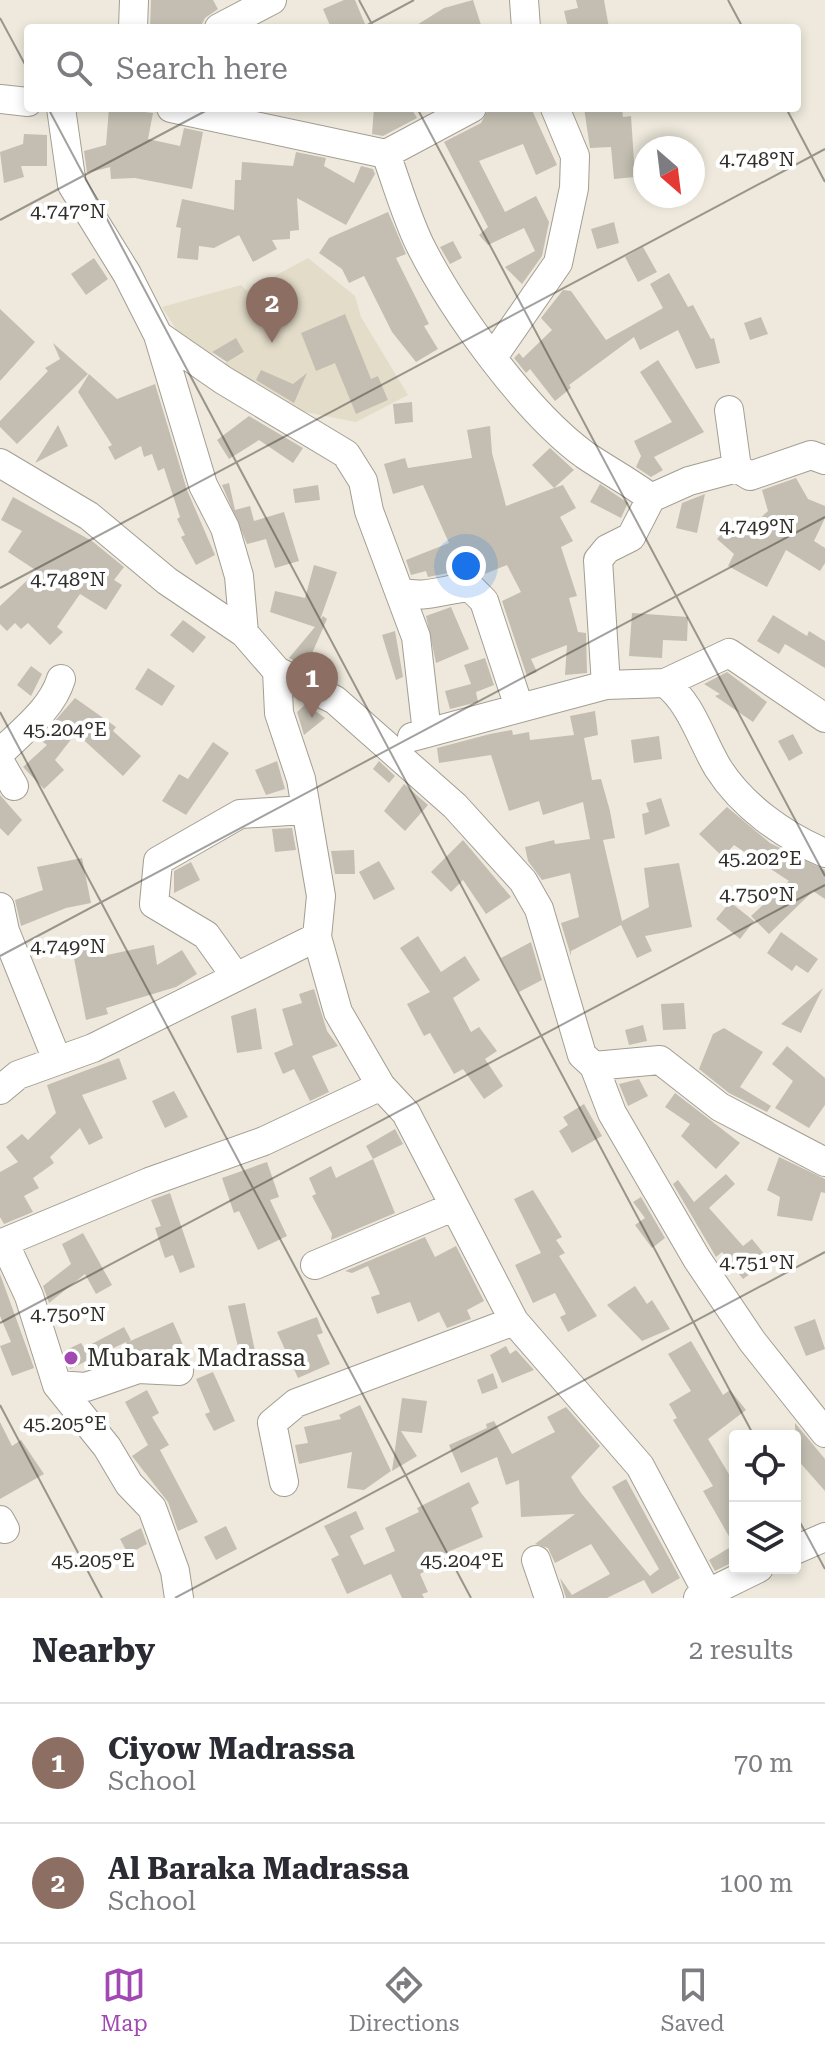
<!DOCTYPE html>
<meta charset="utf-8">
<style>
:root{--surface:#fff;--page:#f7f7f7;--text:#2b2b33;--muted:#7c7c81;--line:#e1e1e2;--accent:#a148b3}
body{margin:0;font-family:"Roboto Serif",serif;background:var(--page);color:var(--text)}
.controls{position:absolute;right:24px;bottom:24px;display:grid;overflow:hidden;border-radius:8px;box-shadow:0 4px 12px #0003}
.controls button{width:72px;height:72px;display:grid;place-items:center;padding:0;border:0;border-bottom:2px solid var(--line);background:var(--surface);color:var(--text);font:40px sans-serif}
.compass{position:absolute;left:633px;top:136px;width:72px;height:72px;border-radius:50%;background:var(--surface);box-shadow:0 4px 12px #0003;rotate:152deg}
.you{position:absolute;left:466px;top:566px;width:28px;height:28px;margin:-20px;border:6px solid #fff;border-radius:50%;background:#1a73e8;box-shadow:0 0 0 12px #1a73e833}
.badge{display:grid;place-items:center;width:52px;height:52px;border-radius:50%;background:var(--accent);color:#fff;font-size:26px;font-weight:700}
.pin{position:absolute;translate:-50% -66px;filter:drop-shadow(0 2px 4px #0008)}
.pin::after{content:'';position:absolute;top:42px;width:28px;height:24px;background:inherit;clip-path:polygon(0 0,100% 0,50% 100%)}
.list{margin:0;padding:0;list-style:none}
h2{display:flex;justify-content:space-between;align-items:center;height:104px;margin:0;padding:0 32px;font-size:34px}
h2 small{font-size:26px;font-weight:400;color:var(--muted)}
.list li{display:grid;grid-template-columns:52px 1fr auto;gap:24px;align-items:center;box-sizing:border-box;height:120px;padding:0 32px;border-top:2px solid var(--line)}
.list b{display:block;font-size:30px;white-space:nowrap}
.list p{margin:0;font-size:26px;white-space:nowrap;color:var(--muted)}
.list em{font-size:26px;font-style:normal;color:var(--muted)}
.icon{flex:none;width:44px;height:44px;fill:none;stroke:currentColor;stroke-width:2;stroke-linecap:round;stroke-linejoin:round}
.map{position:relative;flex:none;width:825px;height:1598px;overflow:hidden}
.search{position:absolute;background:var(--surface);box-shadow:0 4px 12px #0003;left:24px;right:24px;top:24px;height:88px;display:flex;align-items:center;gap:20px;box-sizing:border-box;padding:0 28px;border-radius:8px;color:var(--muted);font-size:30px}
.sheet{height:344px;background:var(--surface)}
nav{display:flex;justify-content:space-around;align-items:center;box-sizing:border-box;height:112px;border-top:2px solid var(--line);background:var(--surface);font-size:22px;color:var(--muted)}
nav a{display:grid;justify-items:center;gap:4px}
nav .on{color:var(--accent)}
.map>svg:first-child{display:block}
.built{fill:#e3dcc9;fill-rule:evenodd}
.building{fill:#c3beb1}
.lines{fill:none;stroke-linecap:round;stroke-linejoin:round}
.minor-casing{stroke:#a39e92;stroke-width:30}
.minor{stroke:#fff;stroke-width:28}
.ticks{fill:none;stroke:#312f2a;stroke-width:2;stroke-opacity:0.45}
.poi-dot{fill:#a148b3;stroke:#fff;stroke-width:3}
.labels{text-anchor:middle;stroke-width:8;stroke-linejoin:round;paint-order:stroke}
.poi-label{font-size:24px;fill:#312f2a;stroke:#fff;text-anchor:start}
.ticks-label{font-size:20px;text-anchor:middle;fill:#312f2a;stroke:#fff;stroke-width:8;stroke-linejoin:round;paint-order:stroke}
</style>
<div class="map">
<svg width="825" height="1598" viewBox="0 0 825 1598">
<rect width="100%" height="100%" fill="#eee9dc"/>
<!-- built -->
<path class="built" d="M 308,258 L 355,296 L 361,317 L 408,395 L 356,422 L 295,410 L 187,347 L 162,307 L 241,285 L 247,291 ZM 345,314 L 316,370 L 301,333 ZM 236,339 L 244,353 L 219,366 L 212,352 ZM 378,376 L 388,400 L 356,414 Z"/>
<!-- building -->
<path class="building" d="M 151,0 L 213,0 L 218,9 L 205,18 L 200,28 L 150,28 Z
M 344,0 L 355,0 L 365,24 L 331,28 L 323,9 Z
M 473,0 L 482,28 L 412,28 L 444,8 Z
M 576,0 L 604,0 L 609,28 L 568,28 L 564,11 L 578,8 Z
M 109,108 L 153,113 L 148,139 L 180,146 L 184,128 L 203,132 L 192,189 L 135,178 L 111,179 L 110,167 L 87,173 L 84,151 L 106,145 Z
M 374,108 L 411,108 L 417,118 L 383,136 L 372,134 Z
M 489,108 L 531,108 L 557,165 L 536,175 L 523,144 L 479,161 L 505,212 L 536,196 L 549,222 L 542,256 L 522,284 L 505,267 L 535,251 L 524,228 L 488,245 L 479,235 L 488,227 L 444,142 L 481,123 Z
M 584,108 L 622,108 L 623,117 L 631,116 L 635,177 L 614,179 L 611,147 L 590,148 Z
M 24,134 L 47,135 L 47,166 L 21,166 L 24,177 L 4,183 L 0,152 L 23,144 Z
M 296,152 L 326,158 L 324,166 L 354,183 L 361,166 L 373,169 L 375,174 L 346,225 L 297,198 L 299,230 L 290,231 L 290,239 L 272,240 L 277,249 L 253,262 L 239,235 L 214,248 L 199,246 L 198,260 L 177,258 L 181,228 L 176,227 L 182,199 L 234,210 L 235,180 L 241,180 L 242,162 L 293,166 Z
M 388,212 L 406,254 L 396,258 L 429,324 L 424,326 L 438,349 L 416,362 L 392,332 L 364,276 L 349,283 L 342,269 L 319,253 L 329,238 Z
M 614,222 L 619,243 L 597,249 L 591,229 Z
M 453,241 L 462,258 L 450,264 L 440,247 Z
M 643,247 L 657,272 L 638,282 L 625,257 Z
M 94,258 L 108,279 L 86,295 L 71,274 Z
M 669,273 L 688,307 L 693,305 L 711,339 L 714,338 L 720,363 L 696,369 L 678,330 L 640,350 L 634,337 L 569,385 L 571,388 L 555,401 L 530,369 L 526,373 L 514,358 L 519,353 L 523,358 L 552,330 L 541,318 L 563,290 L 571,291 L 606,340 L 663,308 L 650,284 Z
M 0,309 L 35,342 L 0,381 Z
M 345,314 L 371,379 L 378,376 L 388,400 L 356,414 L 335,363 L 316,371 L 301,333 Z
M 761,317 L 768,334 L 750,340 L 744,323 Z
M 236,338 L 244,352 L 227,362 L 212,352 Z
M 53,343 L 88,374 L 17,444 L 0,427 L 0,421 L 48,371 L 45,368 L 60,359 Z
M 658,360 L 704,432 L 654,457 L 663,470 L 651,477 L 636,467 L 641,456 L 634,441 L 672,422 L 640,372 Z
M 261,370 L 293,384 L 307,373 L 294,403 L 256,380 Z
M 89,374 L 117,399 L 155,384 L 187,490 L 215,555 L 196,565 L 181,537 L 185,535 L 177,519 L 180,517 L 164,468 L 158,471 L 152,454 L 144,457 L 141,446 L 115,460 L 108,447 L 112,445 L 78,392 Z
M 412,402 L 413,422 L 395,424 L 393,404 Z
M 249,416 L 303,448 L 293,463 L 259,440 L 229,459 L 217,440 Z
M 58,425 L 68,446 L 35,463 Z
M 490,426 L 492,453 L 506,506 L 554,488 L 532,465 L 550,448 L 574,470 L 554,488 L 563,485 L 576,508 L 560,517 L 573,541 L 561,547 L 577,596 L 569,598 L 578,632 L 586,633 L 587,673 L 565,675 L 567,645 L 531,659 L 537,672 L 527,676 L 502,601 L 521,592 L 507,565 L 482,575 L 478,567 L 428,577 L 426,571 L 411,575 L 406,560 L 449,543 L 423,485 L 393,494 L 384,464 L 405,458 L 408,468 L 472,458 L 467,430 Z
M 796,478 L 808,499 L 825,506 L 825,518 L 814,541 L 825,548 L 825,563 L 820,571 L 786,550 L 767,587 L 728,566 L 734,554 L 717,539 L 727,527 L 740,537 L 768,511 L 762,490 Z
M 229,483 L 235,510 L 250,506 L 254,521 L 284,512 L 299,561 L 275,568 L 266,539 L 247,544 L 222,485 Z
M 600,484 L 628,503 L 621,518 L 590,502 Z
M 318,485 L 320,500 L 295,503 L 293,489 Z
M 705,494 L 697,533 L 676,528 L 682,503 Z
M 13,497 L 92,541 L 124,567 L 114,580 L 122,585 L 106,610 L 80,594 L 57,627 L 63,632 L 50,645 L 28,623 L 21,629 L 15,623 L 7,631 L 0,624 L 0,606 L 37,571 L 8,552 L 22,531 L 1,520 Z
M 314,565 L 337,572 L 320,620 L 323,616 L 327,619 L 310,658 L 295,661 L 289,658 L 315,627 L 270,612 L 275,591 L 305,598 Z
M 451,607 L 469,649 L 436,663 L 426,616 Z
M 632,613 L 688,617 L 687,641 L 663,640 L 662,658 L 629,656 Z
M 773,615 L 807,636 L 809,631 L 825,641 L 825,668 L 785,644 L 779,654 L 757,641 Z
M 183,620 L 206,637 L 193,653 L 170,635 Z
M 395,631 L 403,677 L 396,680 L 382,635 Z
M 485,658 L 494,685 L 476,692 L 478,702 L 450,709 L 445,691 L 471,684 L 464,665 Z
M 31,666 L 42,674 L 31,696 L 17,685 Z
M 148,668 L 175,686 L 162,706 L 135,689 Z
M 727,672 L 767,702 L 753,722 L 715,696 L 720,694 L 704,684 Z
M 75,698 L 116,727 L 113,731 L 141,756 L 123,776 L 76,733 L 55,760 L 64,770 L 44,789 L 23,767 L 47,745 L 39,739 Z
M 306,704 L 325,718 L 304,735 L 297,712 Z
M 595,711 L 598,735 L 584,738 L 592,780 L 601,779 L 610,811 L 615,838 L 603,840 L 622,921 L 649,907 L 644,868 L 679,863 L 692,927 L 645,936 L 652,951 L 637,958 L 621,925 L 571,951 L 571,956 L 561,923 L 579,917 L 570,873 L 542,880 L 528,861 L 525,847 L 554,840 L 555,844 L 590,839 L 583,802 L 543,815 L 539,801 L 509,811 L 491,755 L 439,763 L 437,748 L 490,734 L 512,730 L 513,735 L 529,732 L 530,740 L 574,735 L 570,716 Z
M 793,734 L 803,753 L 789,761 L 778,741 Z
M 659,736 L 662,759 L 634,763 L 631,740 Z
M 213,742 L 229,753 L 186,815 L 162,801 L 179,774 L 188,779 Z
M 277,761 L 285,789 L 266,795 L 255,770 Z
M 379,761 L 395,776 L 389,783 L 373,769 Z
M 404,784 L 428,805 L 405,831 L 384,811 Z
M 0,795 L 22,820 L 8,836 L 0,828 Z
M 661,798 L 670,826 L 645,835 L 642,814 L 649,812 L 646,803 Z
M 727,807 L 770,843 L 825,870 L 825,899 L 813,891 L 769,934 L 751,916 L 789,881 L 734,845 L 723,857 L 699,834 Z
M 292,828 L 296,850 L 275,852 L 272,829 Z
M 463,840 L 511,897 L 486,914 L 463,880 L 451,892 L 431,872 Z
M 354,850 L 355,874 L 335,874 L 331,851 Z
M 82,858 L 91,903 L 66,908 L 21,926 L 15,900 L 43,890 L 37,867 Z
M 379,861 L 395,889 L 374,900 L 359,872 Z
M 191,862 L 200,880 L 174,893 L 174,871 Z
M 730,902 L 754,921 L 740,939 L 716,919 Z
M 781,932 L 818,959 L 808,973 L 796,965 L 792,971 L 767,953 Z
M 418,936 L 441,972 L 465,956 L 480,980 L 453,998 L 471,1032 L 479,1027 L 497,1051 L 485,1059 L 503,1086 L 484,1099 L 463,1069 L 454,1074 L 430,1033 L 424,1036 L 407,1004 L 430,992 L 400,948 Z
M 531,942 L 542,980 L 519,992 L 501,958 Z
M 106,943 L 107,955 L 154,945 L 157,965 L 182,950 L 197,974 L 176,987 L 106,1008 L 108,1014 L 86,1020 L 72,948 Z
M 823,988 L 801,1033 L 781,1024 Z
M 314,989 L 327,1031 L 338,1046 L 312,1056 L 329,1092 L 310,1101 L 294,1069 L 283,1074 L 274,1053 L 293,1045 L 282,1009 L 302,1003 L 299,994 Z
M 684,1003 L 686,1029 L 663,1030 L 661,1004 Z
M 256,1008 L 262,1049 L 237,1053 L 231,1016 Z
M 643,1025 L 647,1041 L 629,1045 L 625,1030 Z
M 724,1028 L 763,1052 L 740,1087 L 771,1106 L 767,1112 L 729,1093 L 699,1069 L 713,1034 Z
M 787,1046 L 825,1078 L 825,1105 L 809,1128 L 775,1108 L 793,1081 L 772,1064 Z
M 119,1058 L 127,1079 L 82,1095 L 103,1138 L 89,1145 L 80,1128 L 50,1157 L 54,1163 L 33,1178 L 39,1188 L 24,1196 L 33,1212 L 4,1224 L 0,1217 L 0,1172 L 18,1162 L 6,1147 L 22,1134 L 28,1140 L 56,1113 L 47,1085 Z
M 639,1079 L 648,1096 L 628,1106 L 619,1084 Z
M 174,1091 L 188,1117 L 165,1128 L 152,1101 Z
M 675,1093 L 740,1143 L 716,1169 L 681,1136 L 690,1124 L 665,1107 Z
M 584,1104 L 602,1136 L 572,1153 L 559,1131 L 568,1125 L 563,1117 Z
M 395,1129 L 403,1144 L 373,1159 L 366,1146 Z
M 779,1157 L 825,1179 L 825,1193 L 821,1192 L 812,1221 L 777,1216 L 780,1197 L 767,1190 Z
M 373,1159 L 395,1213 L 331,1240 L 332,1234 L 312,1196 L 316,1194 L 309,1178 L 331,1166 L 336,1178 Z
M 267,1162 L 279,1197 L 270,1200 L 287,1236 L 258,1250 L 239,1211 L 234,1213 L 222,1178 Z
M 726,1174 L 735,1184 L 709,1208 L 743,1246 L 752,1239 L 769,1260 L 743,1279 L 722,1252 L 716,1257 L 673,1184 L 678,1180 L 694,1202 Z
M 533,1190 L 562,1237 L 556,1240 L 565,1253 L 559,1256 L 597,1316 L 568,1332 L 560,1317 L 566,1314 L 555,1293 L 533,1303 L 515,1265 L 541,1253 L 514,1199 Z
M 170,1193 L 195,1267 L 180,1273 L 173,1255 L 165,1258 L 155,1228 L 161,1226 L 151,1200 Z
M 641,1197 L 665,1238 L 652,1248 L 635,1225 L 645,1218 L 633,1202 Z
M 83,1233 L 112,1285 L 96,1294 L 85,1274 L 49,1303 L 43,1286 L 71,1264 L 62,1244 Z
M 425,1237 L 435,1257 L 456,1246 L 484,1301 L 467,1310 L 471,1319 L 447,1328 L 439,1312 L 418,1322 L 410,1302 L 377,1314 L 371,1297 L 380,1294 L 368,1266 L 352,1273 L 345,1271 Z
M 0,1274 L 34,1368 L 12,1376 L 0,1346 L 11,1342 L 0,1316 Z
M 635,1286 L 647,1304 L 652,1300 L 670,1329 L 642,1341 L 607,1305 Z
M 245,1303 L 256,1356 L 241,1359 L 228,1306 Z
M 317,1317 L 323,1333 L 317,1335 L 330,1364 L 298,1378 L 277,1332 Z
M 815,1319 L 825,1349 L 806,1356 L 794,1327 Z
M 173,1322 L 184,1347 L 169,1354 L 131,1354 L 126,1342 L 70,1369 L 64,1351 L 81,1343 L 84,1348 L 124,1327 L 131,1340 L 128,1342 Z
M 691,1341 L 723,1395 L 730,1390 L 746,1410 L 708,1439 L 730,1476 L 735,1473 L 735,1561 L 715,1571 L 709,1560 L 734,1545 L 703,1491 L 713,1486 L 673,1420 L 677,1418 L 669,1404 L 691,1391 L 668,1354 Z
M 506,1346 L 510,1354 L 516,1350 L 534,1370 L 502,1383 L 490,1355 Z
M 213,1372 L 235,1421 L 214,1431 L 205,1414 L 210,1412 L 196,1379 Z
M 493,1373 L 498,1388 L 482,1394 L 477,1380 Z
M 147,1390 L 159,1413 L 152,1417 L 169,1445 L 160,1450 L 198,1522 L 178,1531 L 168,1502 L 132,1456 L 148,1445 L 125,1402 Z
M 402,1398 L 427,1401 L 422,1433 L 401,1431 L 417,1456 L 392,1471 Z
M 360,1405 L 391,1471 L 364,1490 L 347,1488 L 352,1452 L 299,1464 L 295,1445 L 308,1443 L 304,1427 L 341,1419 L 339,1415 Z
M 566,1407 L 600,1446 L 571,1477 L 581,1493 L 650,1576 L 659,1569 L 612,1487 L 626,1479 L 680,1578 L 652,1594 L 644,1580 L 607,1598 L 566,1598 L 560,1578 L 572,1595 L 610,1574 L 591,1544 L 555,1563 L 548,1548 L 535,1544 L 575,1514 L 521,1517 L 519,1480 L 506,1485 L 497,1457 L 461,1473 L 449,1445 L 487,1428 L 486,1424 L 494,1421 L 512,1454 L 555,1432 L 547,1417 Z
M 0,1422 L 12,1446 L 21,1440 L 44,1474 L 0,1499 Z
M 795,1423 L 825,1459 L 825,1491 L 795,1457 Z
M 469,1482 L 479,1503 L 471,1508 L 483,1537 L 443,1554 L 445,1560 L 420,1574 L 428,1592 L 422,1594 L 424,1598 L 402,1598 L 391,1574 L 347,1594 L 331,1559 L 339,1555 L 324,1526 L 356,1511 L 364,1529 L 350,1536 L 364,1565 L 395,1551 L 385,1528 L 419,1512 L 417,1508 Z
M 226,1526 L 237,1549 L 216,1560 L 204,1537 Z
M 141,1528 L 147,1544 L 128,1554 L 120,1539 Z"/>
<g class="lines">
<!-- minor casing -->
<g class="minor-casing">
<path id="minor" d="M 524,0 L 526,28
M 133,28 L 134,0
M 219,28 L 272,0
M 0,99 L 28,102
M 61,108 L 72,185 L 127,274 L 158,335 L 203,485 L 225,528 L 239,576 L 244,633
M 171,108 L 386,154 L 472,108
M 386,154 C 397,184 406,216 420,245 C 453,311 526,412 585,455 C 607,470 630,482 651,498
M 158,335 L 223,380 L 346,454 L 363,481 L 369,511 L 416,637 L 427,733
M 493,357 L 558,263 L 574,188 L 575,156 L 555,108
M 729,410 L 737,468
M 0,463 L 89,516 L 167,581 L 244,633 L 277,671 L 335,700 L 455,806 L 523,881 L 539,909 L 582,1055 L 594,1066 L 612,1113 L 697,1259 L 752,1341 L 825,1433
M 737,468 L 750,476 L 811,455 L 825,460
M 399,591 C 423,600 444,589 470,587 L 484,601 L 519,707
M 277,671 L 279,713 L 301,779 L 321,896 L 317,937 L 338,1012 L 381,1086 L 406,1113 L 514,1321 L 640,1466 L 710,1598
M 665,683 C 692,704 701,740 718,768 C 742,806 784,836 825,853
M 606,685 L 598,560 L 607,549 L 631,537 L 651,498 L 689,481 L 737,468
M 412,737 L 606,685 L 665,683 L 729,653 L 825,718
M 0,753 C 22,731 52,709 61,679
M 0,762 L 14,786
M 0,907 L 5,931 L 57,1060
M 236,977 L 206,935 L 154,904 L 158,861 L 240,814 L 305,810
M 594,1066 L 660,1060 L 720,1107 L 825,1162
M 0,1090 L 18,1075 L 93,1048 L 317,937
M 4,1242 L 29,1296 L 57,1385 L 107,1447 L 129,1484 L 152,1508 L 175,1571 L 179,1598
M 0,1244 L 149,1182 L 264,1141 L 381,1086
M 315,1265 L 453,1207
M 57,1385 L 86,1387 L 138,1369 L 179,1371
M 284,1482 L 272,1423 L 296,1403 L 514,1321
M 0,1520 L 5,1529
M 795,1550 L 825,1537
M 536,1560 L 549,1598
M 698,1598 L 759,1568"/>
</g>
<!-- minor -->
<use href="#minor" class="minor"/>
</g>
<!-- ticks -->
<path class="ticks" d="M 359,0 L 374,28M 728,0 L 743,28M 0,18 L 28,70M 362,28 L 414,0M 48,108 L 754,1436M 417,108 L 825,876M 786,108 L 825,182M 0,220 L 211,108M 0,588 L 825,149M 0,712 L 471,1598M 0,956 L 825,517M 0,1323 L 825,885M 0,1405 L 102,1598M 795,1513 L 825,1569M 175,1598 L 825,1252"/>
<!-- markers -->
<circle class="poi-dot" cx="71" cy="1358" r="8"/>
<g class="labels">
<!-- poi labels -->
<g class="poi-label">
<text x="87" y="1366">Mubarak Madrassa</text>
</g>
</g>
<g class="ticks-label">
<text x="757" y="166">4.748°N</text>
<text x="68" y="218">4.747°N</text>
<text x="757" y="533">4.749°N</text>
<text x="68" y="586">4.748°N</text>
<text x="65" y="736">45.204°E</text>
<text x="760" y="865">45.202°E</text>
<text x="757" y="901">4.750°N</text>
<text x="68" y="953">4.749°N</text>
<text x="757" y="1269">4.751°N</text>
<text x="68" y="1321">4.750°N</text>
<text x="65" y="1430">45.205°E</text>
<text x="93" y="1567">45.205°E</text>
<text x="462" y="1567">45.204°E</text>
</g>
</svg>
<div class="controls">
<button><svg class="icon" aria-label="locate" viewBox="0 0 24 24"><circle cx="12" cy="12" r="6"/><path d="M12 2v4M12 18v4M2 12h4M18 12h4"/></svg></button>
<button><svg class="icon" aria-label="layers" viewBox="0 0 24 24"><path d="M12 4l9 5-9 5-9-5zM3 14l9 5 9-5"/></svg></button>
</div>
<svg class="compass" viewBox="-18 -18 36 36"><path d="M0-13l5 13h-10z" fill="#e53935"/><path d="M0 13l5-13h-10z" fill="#7c7c81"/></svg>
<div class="you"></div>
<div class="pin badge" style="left:312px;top:718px;background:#8d6e63">1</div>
<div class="pin badge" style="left:272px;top:343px;background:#8d6e63">2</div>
<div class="search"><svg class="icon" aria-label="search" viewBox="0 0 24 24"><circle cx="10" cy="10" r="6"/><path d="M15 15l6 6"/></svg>Search here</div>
</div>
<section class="sheet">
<h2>Nearby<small>2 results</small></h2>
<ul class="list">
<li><span class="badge" style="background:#8d6e63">1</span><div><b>Ciyow Madrassa</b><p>School</p></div><em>70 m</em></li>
<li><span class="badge" style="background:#8d6e63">2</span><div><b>Al Baraka Madrassa</b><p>School</p></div><em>100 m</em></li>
</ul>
</section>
<nav>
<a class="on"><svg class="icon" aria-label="map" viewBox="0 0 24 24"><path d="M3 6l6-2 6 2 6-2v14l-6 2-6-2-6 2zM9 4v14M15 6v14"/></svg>Map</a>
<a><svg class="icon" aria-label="directions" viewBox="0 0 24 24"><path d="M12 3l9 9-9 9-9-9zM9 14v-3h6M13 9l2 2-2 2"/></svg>Directions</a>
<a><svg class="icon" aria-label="saved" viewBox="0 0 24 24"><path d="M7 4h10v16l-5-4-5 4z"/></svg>Saved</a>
</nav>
